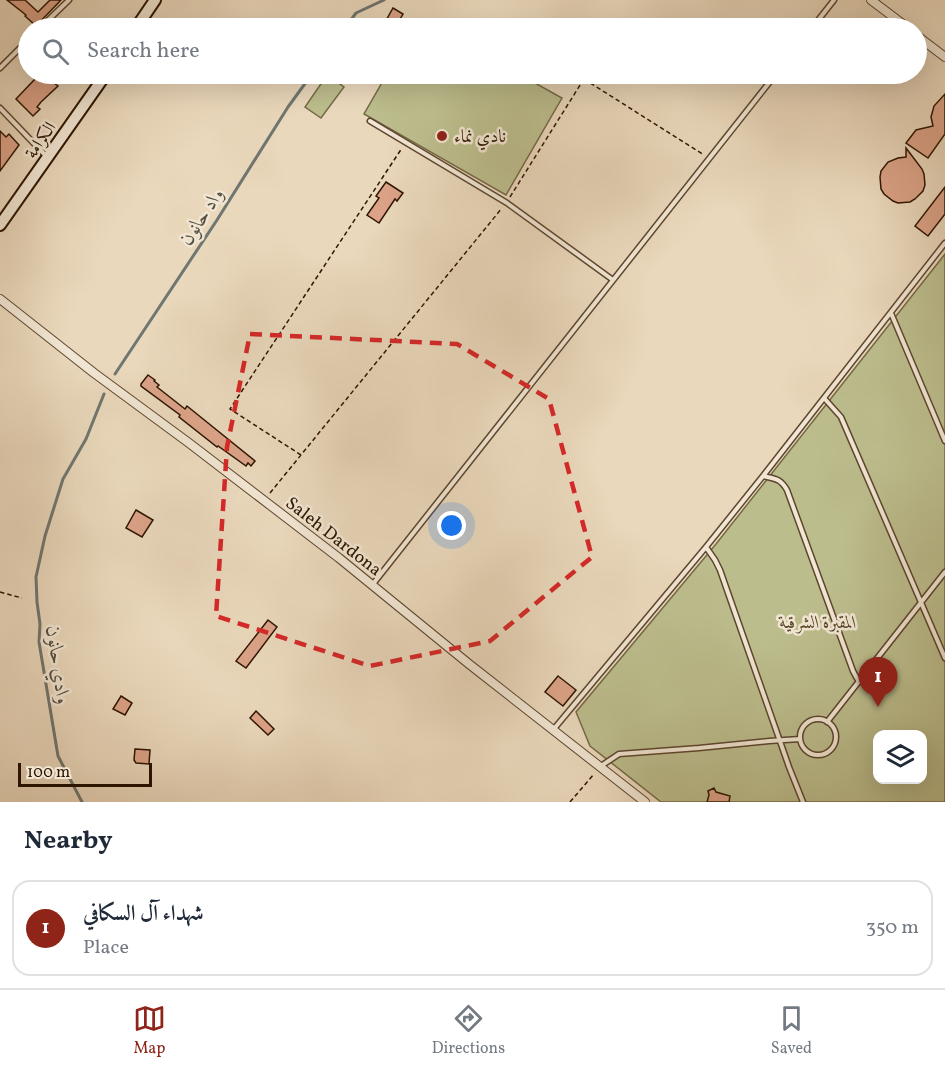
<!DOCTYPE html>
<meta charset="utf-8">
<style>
:root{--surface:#fff;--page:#f2f2f3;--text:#1f2937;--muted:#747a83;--line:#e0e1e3;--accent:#8f2418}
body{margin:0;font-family:Vollkorn,Amiri,serif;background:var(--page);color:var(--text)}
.controls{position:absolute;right:18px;bottom:18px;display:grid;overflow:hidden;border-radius:12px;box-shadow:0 6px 24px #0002}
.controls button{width:54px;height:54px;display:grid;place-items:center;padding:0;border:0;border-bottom:2px solid var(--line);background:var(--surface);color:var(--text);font:30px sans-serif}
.scale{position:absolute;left:18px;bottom:15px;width:134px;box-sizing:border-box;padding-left:6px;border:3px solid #2e1500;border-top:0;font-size:16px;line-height:21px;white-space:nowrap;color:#2e1500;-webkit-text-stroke:4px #f1e6d3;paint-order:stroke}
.you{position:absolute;left:452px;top:526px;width:21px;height:21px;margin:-15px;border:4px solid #fff;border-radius:50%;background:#1a73e8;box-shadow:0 0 0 9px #1a73e833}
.badge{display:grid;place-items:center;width:39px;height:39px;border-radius:50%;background:var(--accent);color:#fff;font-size:20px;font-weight:700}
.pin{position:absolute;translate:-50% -50px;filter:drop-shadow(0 2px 3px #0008)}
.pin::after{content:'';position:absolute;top:32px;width:21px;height:18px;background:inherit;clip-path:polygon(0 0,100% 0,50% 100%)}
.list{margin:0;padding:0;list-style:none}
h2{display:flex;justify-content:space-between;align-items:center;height:78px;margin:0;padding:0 24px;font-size:26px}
h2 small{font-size:20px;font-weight:400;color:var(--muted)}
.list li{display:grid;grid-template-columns:39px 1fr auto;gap:18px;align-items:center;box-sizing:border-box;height:96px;margin:0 12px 12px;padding:0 12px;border:2px solid var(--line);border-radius:18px}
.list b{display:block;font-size:22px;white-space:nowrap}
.list p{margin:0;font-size:20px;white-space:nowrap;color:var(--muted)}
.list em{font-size:20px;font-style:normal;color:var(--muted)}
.icon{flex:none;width:33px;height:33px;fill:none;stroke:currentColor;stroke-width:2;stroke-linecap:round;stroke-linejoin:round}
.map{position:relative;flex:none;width:945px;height:802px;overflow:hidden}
.search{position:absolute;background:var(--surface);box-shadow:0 6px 24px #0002;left:18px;right:18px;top:18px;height:66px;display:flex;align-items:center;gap:15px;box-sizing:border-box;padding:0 21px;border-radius:33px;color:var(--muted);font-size:22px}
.sheet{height:186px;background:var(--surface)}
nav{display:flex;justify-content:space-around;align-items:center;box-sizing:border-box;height:84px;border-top:2px solid var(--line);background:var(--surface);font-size:16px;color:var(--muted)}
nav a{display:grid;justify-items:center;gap:3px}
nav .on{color:var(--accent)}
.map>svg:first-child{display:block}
.green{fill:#bcbd8d;stroke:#756946;stroke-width:1.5;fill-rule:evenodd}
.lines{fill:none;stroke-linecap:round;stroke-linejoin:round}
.stream{stroke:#707670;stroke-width:3}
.building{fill:#dca388;stroke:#2e1500;stroke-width:1.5}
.lane-casing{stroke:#5d462f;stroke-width:7}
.street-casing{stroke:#5d462f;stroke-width:10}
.secondary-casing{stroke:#2e1500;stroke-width:14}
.path{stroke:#2e1500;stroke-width:1.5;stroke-dasharray:4.5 3;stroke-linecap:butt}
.lane{stroke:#f1e6d3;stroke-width:4}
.street{stroke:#f1e6d3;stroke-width:8}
.secondary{stroke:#f1e6d3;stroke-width:10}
.marked{fill:none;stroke:#d62828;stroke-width:4.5;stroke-dasharray:12 8;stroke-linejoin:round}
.poi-dot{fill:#8f2418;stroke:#f1e6d3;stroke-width:2}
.labels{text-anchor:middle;stroke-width:5;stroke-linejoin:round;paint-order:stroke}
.poi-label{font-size:18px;fill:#2e1500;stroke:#f1e6d3;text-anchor:start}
.street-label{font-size:18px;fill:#2e1500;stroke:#f1e6d3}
.park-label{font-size:18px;font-style:italic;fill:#59472a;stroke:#f1e6d3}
.water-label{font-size:20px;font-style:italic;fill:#544e41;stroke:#f1e6d3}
</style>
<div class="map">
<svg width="945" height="802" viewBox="0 0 945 802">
<rect width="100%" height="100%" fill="#ead8bc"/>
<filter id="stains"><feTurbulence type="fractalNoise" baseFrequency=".00333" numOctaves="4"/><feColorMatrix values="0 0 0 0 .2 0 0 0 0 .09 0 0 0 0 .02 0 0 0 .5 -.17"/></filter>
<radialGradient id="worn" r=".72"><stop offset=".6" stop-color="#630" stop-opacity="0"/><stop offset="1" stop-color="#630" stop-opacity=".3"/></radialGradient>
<!-- green -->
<path class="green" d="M 387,74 L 519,74 L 562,98 L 506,195 L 364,114 Z
M 327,75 L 344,87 L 321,118 L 305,107 Z
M 945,254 L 945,802 L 661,802 L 590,746 L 576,712 L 716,544 ZM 878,734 L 922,734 L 922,780 L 878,780 Z"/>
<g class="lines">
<!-- stream -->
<path class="stream" d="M 345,28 L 356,13 L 384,0
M 115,374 L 217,220 L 288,107 L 312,74
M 82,802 L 58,756 L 39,642 L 40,624 L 37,602 L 36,577 L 45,536 L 63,479 L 86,439 L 104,394"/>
</g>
<!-- building -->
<path class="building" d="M 7,0 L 25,0 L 38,12 L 50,0 L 61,0 L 36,26 L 25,16 L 26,15 Z
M 393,8 L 403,14 L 395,28 L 392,28 L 384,24 Z
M 30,74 L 57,74 L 50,80 L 58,86 L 41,102 L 37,107 L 40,109 L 33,116 L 16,99 L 35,79 Z
M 945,94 L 945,134 L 928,158 L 906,143 L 916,130 L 933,126 L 931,117 L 934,106 Z
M 0,131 L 6,137 L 9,134 L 19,145 L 0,171 Z
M 906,148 L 922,169 L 924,174 L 925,185 L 923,191 L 915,199 L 910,202 L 898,203 L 893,201 L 884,194 L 881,189 L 880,177 L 881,171 L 888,162 L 898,158 L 906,157 Z
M 386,182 L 403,193 L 397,201 L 395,199 L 379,223 L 367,215 L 379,198 L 376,196 Z
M 945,187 L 945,214 L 928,236 L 915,226 Z
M 148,375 L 155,380 L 154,381 L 159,385 L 157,387 L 185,409 L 187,406 L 255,461 L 251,466 L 248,463 L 246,466 L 218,446 L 217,447 L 179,417 L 180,415 L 141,386 L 141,384 Z
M 136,510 L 153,520 L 142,537 L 126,528 Z
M 268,620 L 277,627 L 246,668 L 236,661 Z
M 558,676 L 576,690 L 563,706 L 545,692 Z
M 121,696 L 132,703 L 125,715 L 113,709 Z
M 256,711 L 274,729 L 268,735 L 250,718 Z
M 135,749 L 150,750 L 149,764 L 136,763 L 134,760 Z
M 714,788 L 716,792 L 730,796 L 729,802 L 707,802 L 709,795 L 708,791 Z"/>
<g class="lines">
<!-- lane casing -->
<g class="lane-casing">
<path id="lane" d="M 40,28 L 69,0
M 812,28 L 834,0
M 0,68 L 28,40
M 0,108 L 47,157
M 370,121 L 507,203 L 613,280
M 891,313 L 945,441
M 824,398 L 841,417 L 945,658
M 763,476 C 775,479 780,478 787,490 L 853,671 L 859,682
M 706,547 L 715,560 L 720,570 L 789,767 L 803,802
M 373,584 L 776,74
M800 737a18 18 0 1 1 36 0a18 18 0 1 1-36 0Z
M 827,722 L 945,572
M 553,730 L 706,547 L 763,476 L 945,243
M 601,766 L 619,754 L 699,748 L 769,741 L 800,739"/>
</g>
<!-- street casing -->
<g class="street-casing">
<path id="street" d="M 871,0 L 908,28
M 916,35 L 945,57
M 0,299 L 94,373 L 189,443 L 339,558 L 469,664 L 645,802"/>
</g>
<!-- secondary casing -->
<g class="secondary-casing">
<path id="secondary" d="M 136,28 L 155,0
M 0,225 L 106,74"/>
</g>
<!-- path -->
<path class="path" d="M 608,28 L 609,26
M 584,79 L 704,155
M 510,197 L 587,74
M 301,455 L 230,409 L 402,148
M 270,493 L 502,208
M 0,592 L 22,598
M 570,802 L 594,774"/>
<!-- lane -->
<use href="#lane" class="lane"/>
<!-- street -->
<use href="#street" class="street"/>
<!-- secondary -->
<use href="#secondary" class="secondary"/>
</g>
<!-- marked area -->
<path class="marked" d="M 250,334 L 457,344 L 549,399 L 592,557 L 490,641 L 370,666 L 216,616 L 227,447 Z"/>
<!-- markers -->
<circle class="poi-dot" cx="442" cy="136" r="6"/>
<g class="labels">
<!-- poi labels -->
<g class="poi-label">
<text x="454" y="142">نادي نماء</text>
</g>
<!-- street labels -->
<g class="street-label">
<text transform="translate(40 140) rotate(-55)" y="6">الكرامة</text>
<text transform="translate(334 536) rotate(38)" y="6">Saleh Dardona</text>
</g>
<!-- park labels -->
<g class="park-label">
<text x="818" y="628">المقبرة الشرقية</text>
</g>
<!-- water labels -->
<g class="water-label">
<text transform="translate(201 216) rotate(-57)" y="7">واد حانون</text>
<text transform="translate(59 665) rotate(82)" y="7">وادي حانون</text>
</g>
</g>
<rect width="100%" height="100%" filter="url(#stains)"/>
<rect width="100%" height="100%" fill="url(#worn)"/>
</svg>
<div class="controls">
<button><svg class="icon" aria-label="layers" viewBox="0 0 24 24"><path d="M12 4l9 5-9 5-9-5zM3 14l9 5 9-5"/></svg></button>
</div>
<div class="scale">100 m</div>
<div class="you"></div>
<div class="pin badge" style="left:878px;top:707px">1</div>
<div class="search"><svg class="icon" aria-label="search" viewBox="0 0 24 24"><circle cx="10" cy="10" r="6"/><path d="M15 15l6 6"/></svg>Search here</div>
</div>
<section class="sheet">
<h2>Nearby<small></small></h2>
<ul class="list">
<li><span class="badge">1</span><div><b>شهداء آل السكافي</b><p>Place</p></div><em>350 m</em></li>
</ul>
</section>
<nav>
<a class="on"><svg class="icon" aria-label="map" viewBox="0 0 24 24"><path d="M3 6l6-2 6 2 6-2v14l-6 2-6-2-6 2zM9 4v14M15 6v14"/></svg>Map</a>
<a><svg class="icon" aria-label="directions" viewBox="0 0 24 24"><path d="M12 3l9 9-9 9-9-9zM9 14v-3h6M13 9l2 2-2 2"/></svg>Directions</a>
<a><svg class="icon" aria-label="saved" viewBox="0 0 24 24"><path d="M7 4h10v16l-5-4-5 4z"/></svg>Saved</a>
</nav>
